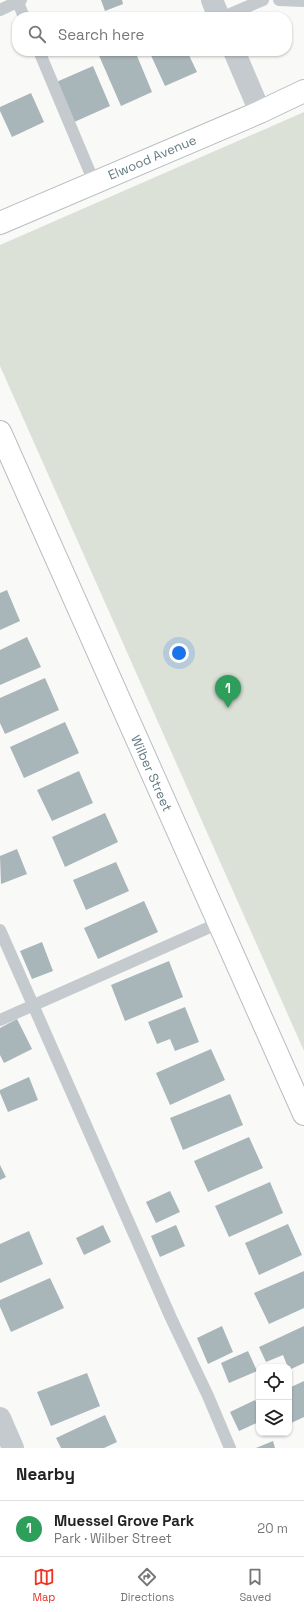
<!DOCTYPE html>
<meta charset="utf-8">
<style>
:root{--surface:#fff;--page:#f6f6f6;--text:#222;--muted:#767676;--line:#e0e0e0;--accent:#ed3423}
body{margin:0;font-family:"Space Grotesk",sans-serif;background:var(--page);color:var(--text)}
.controls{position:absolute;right:12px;bottom:12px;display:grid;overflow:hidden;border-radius:8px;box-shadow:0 1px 3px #0004}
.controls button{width:36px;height:36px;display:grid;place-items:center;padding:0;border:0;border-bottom:1px solid var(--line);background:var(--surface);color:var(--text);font:20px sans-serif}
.you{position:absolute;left:179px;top:653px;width:14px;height:14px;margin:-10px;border:3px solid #fff;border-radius:50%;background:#1a73e8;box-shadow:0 0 0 6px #1a73e833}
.badge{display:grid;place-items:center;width:26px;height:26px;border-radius:50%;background:var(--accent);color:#fff;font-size:13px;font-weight:700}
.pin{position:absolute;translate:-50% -33px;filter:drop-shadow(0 1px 2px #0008)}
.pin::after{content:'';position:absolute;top:21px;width:14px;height:12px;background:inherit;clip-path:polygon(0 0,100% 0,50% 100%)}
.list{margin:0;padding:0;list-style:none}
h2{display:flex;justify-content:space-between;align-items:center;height:52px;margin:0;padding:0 16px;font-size:17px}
h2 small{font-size:13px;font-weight:400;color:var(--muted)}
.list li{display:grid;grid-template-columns:26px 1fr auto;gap:12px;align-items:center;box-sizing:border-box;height:56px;padding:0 16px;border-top:1px solid var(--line)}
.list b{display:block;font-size:15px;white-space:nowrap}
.list p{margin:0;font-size:13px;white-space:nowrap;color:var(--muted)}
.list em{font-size:13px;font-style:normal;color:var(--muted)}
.icon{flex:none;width:22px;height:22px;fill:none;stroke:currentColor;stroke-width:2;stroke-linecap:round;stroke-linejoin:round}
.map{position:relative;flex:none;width:304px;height:1448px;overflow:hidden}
.search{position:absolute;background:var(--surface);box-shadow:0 1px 3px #0004;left:12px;right:12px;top:12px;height:44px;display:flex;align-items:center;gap:10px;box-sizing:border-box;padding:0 14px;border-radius:16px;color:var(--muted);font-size:15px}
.sheet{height:108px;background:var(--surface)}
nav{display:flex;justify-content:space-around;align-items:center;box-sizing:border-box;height:56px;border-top:1px solid var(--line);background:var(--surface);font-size:11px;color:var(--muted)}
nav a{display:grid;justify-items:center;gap:2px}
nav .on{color:var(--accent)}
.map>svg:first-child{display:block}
.green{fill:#dce1d7}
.building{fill:#a8b5b9}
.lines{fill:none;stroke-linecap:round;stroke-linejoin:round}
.secondary-casing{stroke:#b6bec1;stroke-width:24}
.lane{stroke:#c4cacd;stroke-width:12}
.street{stroke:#c4cacd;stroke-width:22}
.secondary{stroke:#fff;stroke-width:22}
.labels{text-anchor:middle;stroke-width:4;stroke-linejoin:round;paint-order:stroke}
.street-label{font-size:13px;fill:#627a83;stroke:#fff}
</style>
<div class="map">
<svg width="304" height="1448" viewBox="0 0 304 1448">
<rect width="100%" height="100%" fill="#f9f9f7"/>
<!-- green -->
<path class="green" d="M 304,112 L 304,1051 L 0,366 L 0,245 Z"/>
<!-- building -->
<path class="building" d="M 101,0 L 122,0 L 123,4 L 105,11 Z
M 97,51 L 135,51 L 152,92 L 121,106 Z
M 149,51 L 187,51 L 197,72 L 165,86 Z
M 93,66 L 110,106 L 72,123 L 54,83 Z
M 31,93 L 44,122 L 12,137 L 0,111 L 0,107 Z
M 7,590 L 20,621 L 0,630 L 0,593 Z
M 27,637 L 41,667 L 0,685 L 0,650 Z
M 45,678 L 59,710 L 5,734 L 0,723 L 0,698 Z
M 65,722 L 79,753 L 24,778 L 10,747 Z
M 79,771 L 93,803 L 52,821 L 37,790 Z
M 105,813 L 118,842 L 65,867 L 52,837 Z
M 17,849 L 27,874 L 1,884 L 0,856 Z
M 116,862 L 129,891 L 86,910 L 73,880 Z
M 144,901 L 158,932 L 98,959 L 84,928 Z
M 42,942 L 53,971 L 32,979 L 20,951 Z
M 169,961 L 183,997 L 125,1021 L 111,985 Z
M 185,1007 L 199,1042 L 175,1051 L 170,1039 L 157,1044 L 148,1022 Z
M 17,1019 L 32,1049 L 4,1063 L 0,1055 L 0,1028 Z
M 211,1049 L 225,1080 L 170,1105 L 156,1073 Z
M 29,1077 L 38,1100 L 8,1112 L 0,1093 L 0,1090 Z
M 230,1094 L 243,1125 L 183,1150 L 170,1118 Z
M 249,1137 L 263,1168 L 208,1192 L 194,1161 Z
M 0,1165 L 6,1177 L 0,1180 Z
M 270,1182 L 283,1213 L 229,1237 L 215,1206 Z
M 170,1191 L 180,1212 L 156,1223 L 146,1202 Z
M 288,1224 L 302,1255 L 259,1275 L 245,1243 Z
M 103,1225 L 111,1242 L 84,1255 L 76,1238 Z
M 176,1225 L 185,1246 L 160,1257 L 151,1236 Z
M 29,1231 L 43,1264 L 0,1283 L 0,1244 Z
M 304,1271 L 304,1308 L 269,1324 L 254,1293 Z
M 50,1278 L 64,1308 L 11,1332 L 0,1307 L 0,1300 Z
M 222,1326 L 233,1352 L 208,1364 L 197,1338 Z
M 304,1326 L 304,1363 L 289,1370 L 283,1355 L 266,1362 L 259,1347 Z
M 248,1351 L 257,1371 L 229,1383 L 221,1363 Z
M 87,1373 L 100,1406 L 51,1426 L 37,1392 Z
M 304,1381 L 304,1417 L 289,1424 L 289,1388 Z
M 255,1400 L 259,1408 L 259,1422 L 239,1431 L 230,1412 Z
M 105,1415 L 117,1442 L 104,1448 L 61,1448 L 56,1438 Z
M 273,1441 L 275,1448 L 256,1448 Z"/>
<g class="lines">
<!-- secondary casing -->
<g class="secondary-casing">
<path id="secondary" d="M 0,223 L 260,112 L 304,91
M 0,432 L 304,1114"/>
</g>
<!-- lane -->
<path class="lane" d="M 17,0 L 24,17
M 279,0 L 304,1
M 0,10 L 21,0
M 223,17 L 263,0
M 39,51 L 94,182
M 0,930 L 171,1318 L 208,1396 L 230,1448
M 0,1020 L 219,923"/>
<!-- street -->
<path class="street" d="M 212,0 L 219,17
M 234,51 L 260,112
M 0,1418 L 13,1448"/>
<!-- secondary -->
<use href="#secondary" class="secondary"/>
</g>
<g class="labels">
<!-- street labels -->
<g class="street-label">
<text transform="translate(152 157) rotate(-23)" y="5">Elwood Avenue</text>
<text transform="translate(152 773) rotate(66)" y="5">Wilber Street</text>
</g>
</g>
</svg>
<div class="controls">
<button><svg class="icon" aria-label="locate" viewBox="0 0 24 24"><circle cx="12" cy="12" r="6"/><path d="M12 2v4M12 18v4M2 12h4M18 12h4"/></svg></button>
<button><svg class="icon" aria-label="layers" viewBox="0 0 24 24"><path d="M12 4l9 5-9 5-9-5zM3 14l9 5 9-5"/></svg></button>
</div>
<div class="you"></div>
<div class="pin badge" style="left:228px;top:708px;background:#2e9e5b">1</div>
<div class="search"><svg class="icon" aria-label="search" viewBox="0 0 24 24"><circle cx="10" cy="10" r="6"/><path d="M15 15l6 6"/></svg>Search here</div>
</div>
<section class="sheet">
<h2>Nearby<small></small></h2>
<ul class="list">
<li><span class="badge" style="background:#2e9e5b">1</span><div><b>Muessel Grove Park</b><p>Park · Wilber Street</p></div><em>20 m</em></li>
</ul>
</section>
<nav>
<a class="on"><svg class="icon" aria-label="map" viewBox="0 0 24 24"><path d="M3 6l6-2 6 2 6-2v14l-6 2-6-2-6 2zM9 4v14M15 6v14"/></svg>Map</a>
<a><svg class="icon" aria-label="directions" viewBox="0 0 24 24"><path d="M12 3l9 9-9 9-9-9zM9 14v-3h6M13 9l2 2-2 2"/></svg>Directions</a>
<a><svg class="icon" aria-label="saved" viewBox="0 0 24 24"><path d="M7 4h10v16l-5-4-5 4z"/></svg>Saved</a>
</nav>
